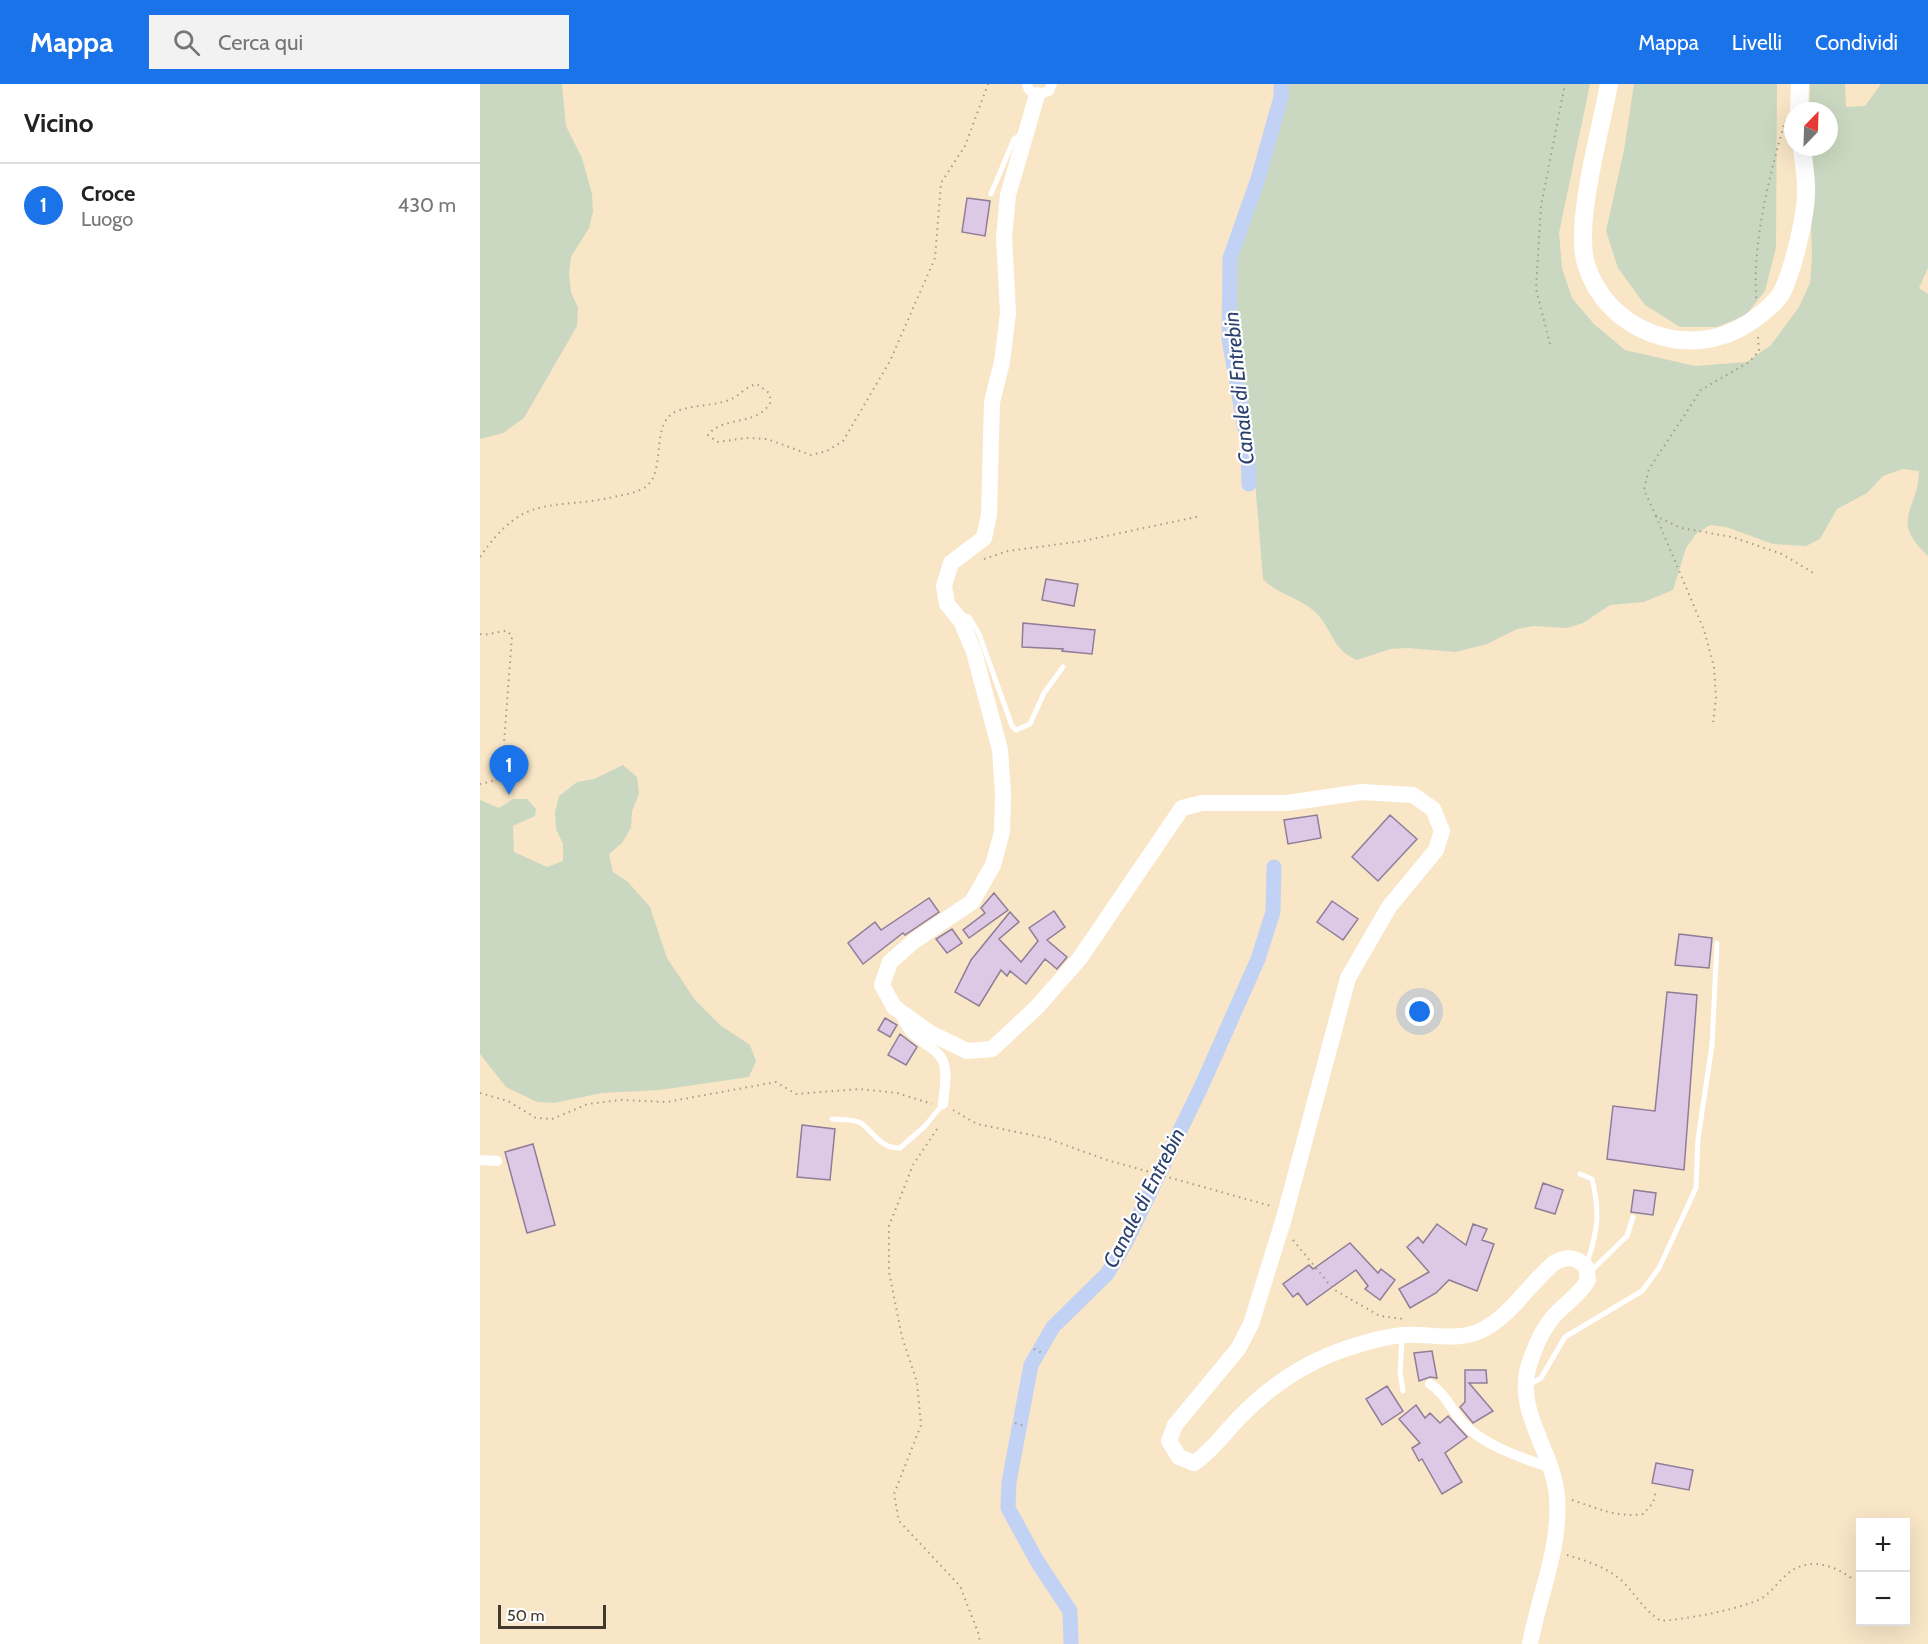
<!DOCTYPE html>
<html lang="it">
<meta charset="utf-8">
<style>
:root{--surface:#fff;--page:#f2f2f2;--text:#222;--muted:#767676;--line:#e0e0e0;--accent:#1a73e8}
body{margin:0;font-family:Cabin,sans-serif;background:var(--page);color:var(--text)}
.controls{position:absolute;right:18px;bottom:18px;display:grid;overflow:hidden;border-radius:0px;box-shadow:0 6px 24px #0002}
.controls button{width:54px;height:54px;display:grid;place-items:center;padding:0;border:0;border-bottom:2px solid var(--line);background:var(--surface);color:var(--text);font:30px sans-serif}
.compass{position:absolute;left:1304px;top:18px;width:54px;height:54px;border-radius:50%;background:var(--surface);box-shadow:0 6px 24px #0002;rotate:23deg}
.scale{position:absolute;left:18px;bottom:15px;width:108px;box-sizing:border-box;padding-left:6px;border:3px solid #40392d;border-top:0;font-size:16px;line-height:21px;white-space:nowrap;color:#40392d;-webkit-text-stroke:4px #fff;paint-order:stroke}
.you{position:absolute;left:940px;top:928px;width:21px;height:21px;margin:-15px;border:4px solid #fff;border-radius:50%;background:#1a73e8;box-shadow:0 0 0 9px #1a73e833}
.badge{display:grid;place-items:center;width:39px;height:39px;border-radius:50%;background:var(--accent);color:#fff;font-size:20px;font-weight:700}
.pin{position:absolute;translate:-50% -50px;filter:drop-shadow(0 2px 3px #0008)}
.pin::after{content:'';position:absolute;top:32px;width:21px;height:18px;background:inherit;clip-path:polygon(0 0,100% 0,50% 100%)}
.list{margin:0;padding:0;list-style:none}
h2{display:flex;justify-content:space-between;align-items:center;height:78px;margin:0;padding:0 24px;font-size:26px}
h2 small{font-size:20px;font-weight:400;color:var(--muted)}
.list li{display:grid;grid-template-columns:39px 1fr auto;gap:18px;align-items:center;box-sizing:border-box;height:84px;padding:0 24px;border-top:2px solid var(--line)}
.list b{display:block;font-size:22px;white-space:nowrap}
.list p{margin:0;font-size:20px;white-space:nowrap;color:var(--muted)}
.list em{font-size:20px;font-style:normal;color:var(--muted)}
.icon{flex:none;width:33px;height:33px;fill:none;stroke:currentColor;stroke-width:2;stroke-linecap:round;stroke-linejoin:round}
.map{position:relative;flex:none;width:1448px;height:1560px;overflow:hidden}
header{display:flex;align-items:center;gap:36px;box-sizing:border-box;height:84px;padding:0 30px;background:var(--accent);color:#fff}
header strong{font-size:28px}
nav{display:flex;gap:33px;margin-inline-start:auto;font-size:21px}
.search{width:420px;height:54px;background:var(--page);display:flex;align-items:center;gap:15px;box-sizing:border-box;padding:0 21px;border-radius:0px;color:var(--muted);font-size:22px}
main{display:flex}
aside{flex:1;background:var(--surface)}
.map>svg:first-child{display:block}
.green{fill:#cad8c1}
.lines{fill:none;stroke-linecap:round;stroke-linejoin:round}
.canal{stroke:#c1d2f5;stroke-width:15}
.building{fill:#ddc8e6;stroke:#907d98;stroke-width:1.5}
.path{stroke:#aa9c85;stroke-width:2;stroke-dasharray:1.5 4.5;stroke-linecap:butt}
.lane{stroke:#fff;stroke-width:5}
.street{stroke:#fff;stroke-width:10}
.secondary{stroke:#fff;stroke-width:16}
.primary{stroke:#fff;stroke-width:18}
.labels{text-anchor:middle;stroke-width:4.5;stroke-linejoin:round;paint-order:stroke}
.water-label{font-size:21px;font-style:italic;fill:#2c416e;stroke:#fff}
</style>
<header>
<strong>Mappa</strong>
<div class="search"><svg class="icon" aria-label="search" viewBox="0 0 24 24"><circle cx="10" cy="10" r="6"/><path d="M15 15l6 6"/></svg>Cerca qui</div>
<nav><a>Mappa</a><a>Livelli</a><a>Condividi</a></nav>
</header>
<main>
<aside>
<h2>Vicino<small></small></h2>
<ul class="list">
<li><span class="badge">1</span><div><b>Croce</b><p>Luogo</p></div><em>430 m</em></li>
</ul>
</aside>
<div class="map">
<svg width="1448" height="1560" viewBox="0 0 1448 1560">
<rect width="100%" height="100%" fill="#f9e6c7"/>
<!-- green -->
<path class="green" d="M 0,0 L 82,0 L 86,42 L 102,74 L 112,110 L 113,128 L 109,144 L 91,173 L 89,190 L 91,208 L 98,224 L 97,242 L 44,334 L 23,349 L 0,355 Z
M 804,0 L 1110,0 L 1079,149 L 1082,184 L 1092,214 L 1114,240 L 1145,266 L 1215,282 L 1267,278 L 1291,261 L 1319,223 L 1330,199 L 1332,173 L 1329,63 L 1349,63 L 1349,27 L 1329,27 L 1330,0 L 1365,0 L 1366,23 L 1385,22 L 1401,0 L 1448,0 L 1448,184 L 1439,204 L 1448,210 L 1448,472 C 1409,436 1438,427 1439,387 L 1423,385 L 1403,392 L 1387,409 L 1357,425 L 1340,455 L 1326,462 L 1293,460 L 1246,443 L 1230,441 L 1216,450 L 1206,464 L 1193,506 L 1164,518 L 1130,521 L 1103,539 L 1087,544 L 1054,542 L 1037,545 L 1007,560 L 976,568 L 927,564 L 910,565 L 877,576 C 850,564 854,546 835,528 C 819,513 798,511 783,495 L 773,372 L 759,291 L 753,177 L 793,56 L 803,20 Z
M 1154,0 L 1297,0 L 1296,164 L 1285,207 L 1266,231 L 1237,243 L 1200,243 L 1165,221 L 1138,184 L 1126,147 L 1144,66 Z
M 143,681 L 157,693 L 159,710 L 152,727 L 151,744 L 142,759 L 129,770 L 133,788 L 148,798 L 170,823 L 187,874 L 215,916 L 240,941 L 270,961 L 276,977 L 269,993 L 180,1006 L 122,1009 L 74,1019 L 57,1018 L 26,1003 L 0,970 L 0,716 L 19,724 L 33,715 L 47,715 L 56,725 L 55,732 L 33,742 L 34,768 L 67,783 L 83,777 L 83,760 L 76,745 L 75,728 L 79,712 L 97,698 L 114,695 Z"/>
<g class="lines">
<!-- canal -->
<path class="canal" d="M 769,400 L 768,362 L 749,255 L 750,174 L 778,95 L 801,13 L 801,0
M 591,1560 L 590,1527 L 557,1477 L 528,1424 L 529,1398 L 551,1281 L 573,1243 L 627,1190 L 646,1158 L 722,1001 L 778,875 L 793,828 L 794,783"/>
</g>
<!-- building -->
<path class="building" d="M 487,114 L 510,117 L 505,152 L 482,148 Z
M 566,495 L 598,500 L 594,522 L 562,516 Z
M 543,539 L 615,546 L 612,570 L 582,567 L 583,565 L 542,563 Z
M 837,731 L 841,754 L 808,760 L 804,736 Z
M 910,731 L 937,755 L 898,797 L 872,773 Z
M 514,809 L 528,826 L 489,854 L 483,846 L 505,829 L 501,824 Z
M 449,814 L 459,828 L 425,851 L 423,849 L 383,880 L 368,859 L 395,838 L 401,846 Z
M 852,817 L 878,835 L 863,856 L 837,838 Z
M 574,827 L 585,843 L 567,856 L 587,873 L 577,885 L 565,875 L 546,900 L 530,887 L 527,892 L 521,886 L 499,922 L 475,908 L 491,876 L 530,828 L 539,838 L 519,855 L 541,878 L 558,857 L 549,844 Z
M 472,845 L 482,859 L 467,869 L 456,855 Z
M 1199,850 L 1232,854 L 1229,884 L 1195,881 Z
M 1187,908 L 1217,911 L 1204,1086 L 1127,1075 L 1133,1022 L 1175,1027 Z
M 405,934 L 417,941 L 410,953 L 398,946 Z
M 420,950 L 437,963 L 426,981 L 408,971 Z
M 322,1041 L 355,1045 L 350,1096 L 317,1093 Z
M 53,1060 L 75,1141 L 47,1149 L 25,1068 Z
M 1063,1099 L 1083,1106 L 1075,1130 L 1055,1124 Z
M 1154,1106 L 1176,1109 L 1173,1131 L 1151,1128 Z
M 957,1140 L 986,1161 L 993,1140 L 1007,1145 L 1002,1156 L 1014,1160 L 997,1207 L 969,1196 L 956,1209 L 930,1224 L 919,1205 L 949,1188 L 927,1163 L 938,1153 L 943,1159 Z
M 870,1159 L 898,1189 L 901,1185 L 915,1196 L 900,1216 L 885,1205 L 888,1202 L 876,1186 L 827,1221 L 818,1209 L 813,1213 L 803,1200 L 829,1181 L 833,1185 Z
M 952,1267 L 957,1294 L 950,1293 L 939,1297 L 934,1269 Z
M 985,1286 L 1006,1286 L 1007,1299 L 989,1299 L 1013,1327 L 993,1339 L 980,1323 L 985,1318 Z
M 907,1302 L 923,1327 L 902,1341 L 886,1315 Z
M 936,1321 L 945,1334 L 950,1329 L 960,1339 L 968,1332 L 987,1353 L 965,1369 L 982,1398 L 962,1410 L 942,1375 L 939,1377 L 932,1364 L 940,1359 L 919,1335 Z
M 1176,1379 L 1213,1386 L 1209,1406 L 1172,1399 Z"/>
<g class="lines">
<!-- path -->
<path class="path" d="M 1276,214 C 1273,154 1289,94 1305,37
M 1278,253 L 1279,267 L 1269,278 L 1221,306 L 1169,385 L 1164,406 L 1176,432 L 1201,444 L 1252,453 L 1302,470 L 1335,490
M 1070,260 L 1056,205 L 1061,122 L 1085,0
M 1176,432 L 1224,546 L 1234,583 L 1236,614 L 1233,639
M 0,473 C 46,406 71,428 138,412 C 148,410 160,408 168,401 C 186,383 170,338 197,327 C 213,321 230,322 246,317 C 259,314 263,303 277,300 L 289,309 L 291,317 C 279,343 243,331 228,351 L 237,358 L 267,354 L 287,355 L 331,371 L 347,367 L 363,357 L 410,277 L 455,174 L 461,99 L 485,62 L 508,0
M 504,475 L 528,467 L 603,457 L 721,432
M 0,550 C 9,552 18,547 27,547 L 32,552 L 24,659 L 26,679 L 23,690 L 17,696 L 0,700
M 0,1009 L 28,1017 L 56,1034 L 72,1035 L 108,1020 L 140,1016 L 187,1018 L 296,998 L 316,1010 L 380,1005 L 417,1009 L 452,1020
M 473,1026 L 497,1040 L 566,1054 L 627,1076 L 791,1122
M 457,1045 L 433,1081 L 409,1142 L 409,1188 L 422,1253 L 437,1298 L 441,1341 L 414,1410 L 419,1437 L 480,1502 L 499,1551 L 500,1560
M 813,1156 L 853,1205 L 900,1232 L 924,1235
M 554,1265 L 562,1269
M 535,1339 L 544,1342
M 1092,1416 C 1117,1424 1137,1434 1163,1430 L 1173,1419 L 1176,1407
M 1087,1471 C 1107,1477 1130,1484 1145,1500 C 1158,1514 1165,1527 1181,1537 C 1212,1534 1246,1528 1276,1517 C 1289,1512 1297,1499 1307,1490 C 1329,1472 1354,1481 1374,1496"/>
<!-- lane -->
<path class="lane" d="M 511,110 L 534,55 L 541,51
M 481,531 L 489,533 L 499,550 L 532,642 L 536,646 L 550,640 L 564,609 L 583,583
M 352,1035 C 360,1036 374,1035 381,1039 C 395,1050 400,1064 420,1064 L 445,1042 L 463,1020
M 1100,1090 L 1112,1095 C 1120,1127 1118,1146 1108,1176 L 1105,1178
M 1110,1188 L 1147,1152 L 1153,1133
M 922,1255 L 920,1288 L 923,1307
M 1049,1301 L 1061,1294 L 1085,1253 L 1162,1207 L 1179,1184 L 1216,1104 L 1218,1055 L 1232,961 L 1237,859"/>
<!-- street -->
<path class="street" d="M 547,0 L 549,6 L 557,11 L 569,7 L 572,0
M 420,928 C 429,960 453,957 463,977 C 468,988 464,1007 463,1020
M 0,1076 L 17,1077
M 950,1300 C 965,1309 972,1327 983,1339 C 1004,1362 1043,1374 1071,1384"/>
<!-- secondary -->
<path class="secondary" d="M 557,11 L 528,111 L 524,153 L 528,229 L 522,278 L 512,318 L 509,431 L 504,454 L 471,479 L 464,502 L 467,520 L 481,537 L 494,568 L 520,666 L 523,709 L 522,748 L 513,781 L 492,818 L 434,857 L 410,878 L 402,901 L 414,923 L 450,949 L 487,967 L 512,965 L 557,923 L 600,874 L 702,724 L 722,719 L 807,719 L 882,708 L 933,711 L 953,725 L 962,747 L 956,766 L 909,823 L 868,894 L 804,1134 L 771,1240 L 758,1265 L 695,1341 L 689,1357 L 699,1373 L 714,1379 C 732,1367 744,1349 759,1334 C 781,1311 807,1291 836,1277 C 861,1265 895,1254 923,1251 C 949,1249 975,1258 1000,1247 C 1031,1232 1048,1201 1074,1179 C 1086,1172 1096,1172 1106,1183 L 1108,1196 C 1100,1211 1084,1220 1073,1233 C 1062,1246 1054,1265 1049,1281 C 1034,1327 1074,1368 1077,1413 C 1081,1463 1059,1511 1050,1560"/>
<!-- primary -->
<path class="primary" d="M 1129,0 C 1121,45 1094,139 1106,180 C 1126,247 1208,278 1267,240 C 1279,232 1293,222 1301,210 C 1313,187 1327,129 1326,104 C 1326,90 1323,76 1322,63
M 1319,27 L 1320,0"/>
</g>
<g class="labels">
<!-- water labels -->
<g class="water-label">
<text transform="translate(759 304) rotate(-96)" y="7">Canale di Entrebin</text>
<text transform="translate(664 1114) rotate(-63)" y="7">Canale di Entrebin</text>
</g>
</g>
</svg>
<div class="controls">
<button>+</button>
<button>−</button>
</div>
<svg class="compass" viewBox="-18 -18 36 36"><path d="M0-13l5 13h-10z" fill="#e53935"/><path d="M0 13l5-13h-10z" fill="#767676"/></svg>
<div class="scale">50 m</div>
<div class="you"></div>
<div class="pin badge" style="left:29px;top:711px">1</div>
</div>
</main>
